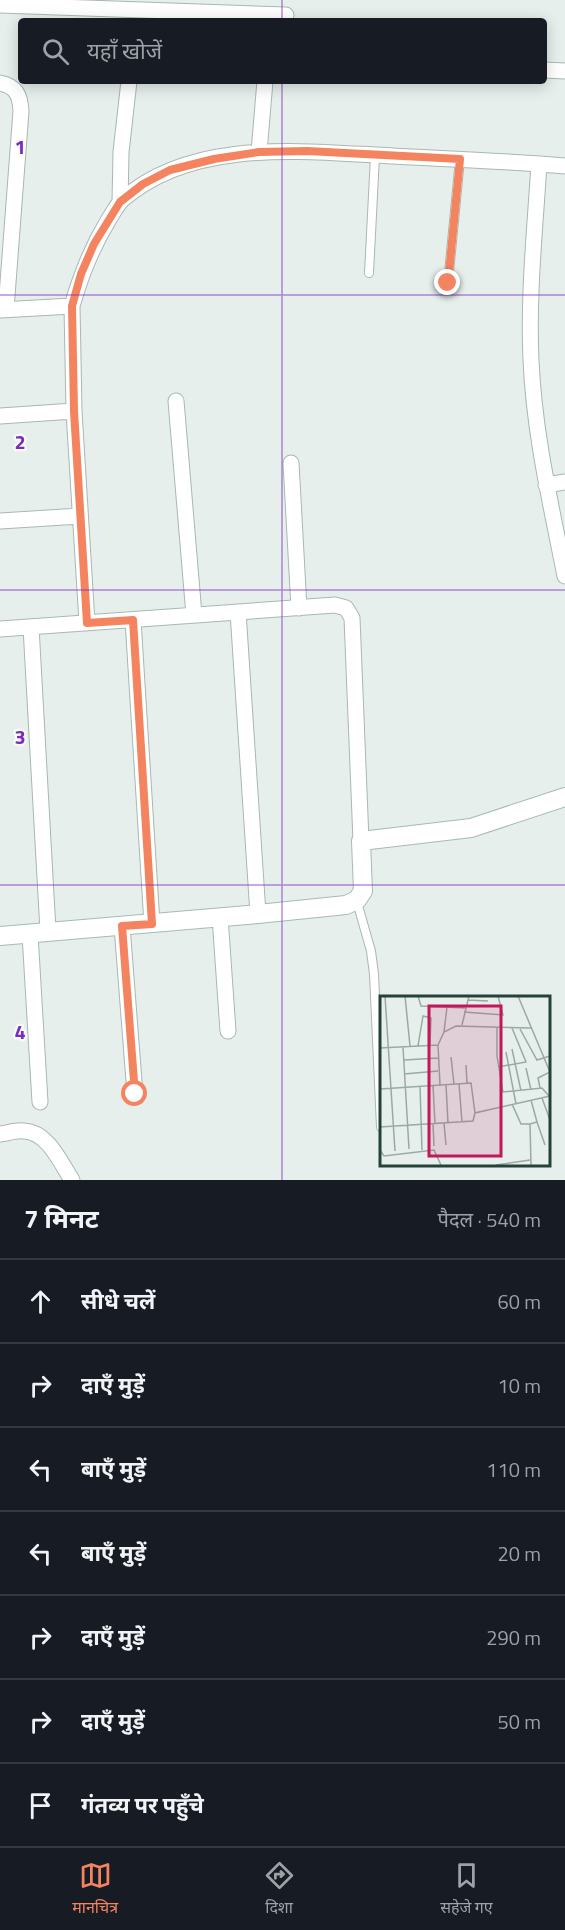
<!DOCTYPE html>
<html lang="hi">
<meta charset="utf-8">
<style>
:root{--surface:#171b24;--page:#242831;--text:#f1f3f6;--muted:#9ea1a6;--line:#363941;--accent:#f4845f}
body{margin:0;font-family:"Titillium Web","Noto Sans Devanagari",sans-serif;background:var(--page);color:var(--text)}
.stop{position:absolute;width:18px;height:18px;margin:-14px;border:4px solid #f4845f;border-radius:50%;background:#fff}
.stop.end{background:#f4845f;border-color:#fff;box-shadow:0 2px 6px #0008}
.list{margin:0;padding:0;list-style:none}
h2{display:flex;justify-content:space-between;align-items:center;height:78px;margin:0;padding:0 24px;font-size:26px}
h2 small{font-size:20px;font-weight:400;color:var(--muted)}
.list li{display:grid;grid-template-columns:39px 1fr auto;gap:18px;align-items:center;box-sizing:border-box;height:84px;padding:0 24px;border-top:2px solid var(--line)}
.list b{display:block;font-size:22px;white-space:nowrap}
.list em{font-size:20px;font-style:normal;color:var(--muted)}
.icon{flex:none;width:33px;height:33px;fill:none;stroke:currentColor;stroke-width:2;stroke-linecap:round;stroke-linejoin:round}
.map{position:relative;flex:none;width:565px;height:1180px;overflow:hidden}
.search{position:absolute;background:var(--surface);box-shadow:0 3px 15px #0003;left:18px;right:18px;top:18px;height:66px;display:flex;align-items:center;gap:15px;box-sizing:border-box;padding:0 21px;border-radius:6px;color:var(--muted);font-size:22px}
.sheet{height:666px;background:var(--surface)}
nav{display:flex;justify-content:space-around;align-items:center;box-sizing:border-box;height:84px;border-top:2px solid var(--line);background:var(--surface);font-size:16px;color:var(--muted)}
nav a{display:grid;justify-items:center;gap:3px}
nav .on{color:var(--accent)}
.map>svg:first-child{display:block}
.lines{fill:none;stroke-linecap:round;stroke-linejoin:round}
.lane-casing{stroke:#a8b8b2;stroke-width:10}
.street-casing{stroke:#a8b8b2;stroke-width:17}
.secondary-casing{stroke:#a4bbb3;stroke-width:20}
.lane{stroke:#fff;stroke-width:8}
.street{stroke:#fff;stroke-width:15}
.secondary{stroke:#fff;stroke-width:18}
.route{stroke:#f4845f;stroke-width:8}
.grid{fill:none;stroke:#7b2cbf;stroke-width:1.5;stroke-opacity:0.55}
.inset-road{fill:none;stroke:#98aaa4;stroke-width:1.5}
.view{fill:#c2185b;fill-opacity:0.15;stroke:#c2185b;stroke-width:3}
.inset-edge{fill:none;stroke:#24423a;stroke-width:3}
.grid-label{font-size:20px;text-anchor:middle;font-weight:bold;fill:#7b2cbf;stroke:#f7fbf9;stroke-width:4.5;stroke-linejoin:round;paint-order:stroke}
</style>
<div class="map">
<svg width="565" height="1180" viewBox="0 0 565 1180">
<rect width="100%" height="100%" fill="#e6efeb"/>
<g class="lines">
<!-- lane casing -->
<g class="lane-casing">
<path id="lane" d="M 369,273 L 375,156
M 448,283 L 460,159
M 357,902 L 371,951 L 374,974 L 381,1127"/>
</g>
<!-- street casing -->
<g class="street-casing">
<path id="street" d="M 0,5 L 286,15
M 544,70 L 565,71
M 0,83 C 16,86 20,95 21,111 L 6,309
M 259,152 L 265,81
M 539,164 C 535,229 528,295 531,360 C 534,433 551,505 565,576
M 120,202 L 121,152 L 129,81
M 72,306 C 81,274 92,247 109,219 C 113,213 117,205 122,200 C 193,137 305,152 393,156 C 450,159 508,161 565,166
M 0,310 L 72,306 L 74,411 L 87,623
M 176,401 L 194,615
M 0,416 L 74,411
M 291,463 L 299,608
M 546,485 L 565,482
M 0,521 L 80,516
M 238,612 L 258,914
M 133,620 L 152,924
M 31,627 L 48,931
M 0,629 L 335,605 L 346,608 L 352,618 L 361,841
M 220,917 L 228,1031
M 122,926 L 135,1094
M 30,934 L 40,1102
M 0,1134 C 8,1133 16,1130 24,1131 C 48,1132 60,1162 72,1180"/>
</g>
<!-- secondary casing -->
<g class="secondary-casing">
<path id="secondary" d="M 0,936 L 258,914 L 346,905 L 357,900 L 363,891 L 361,841 L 471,828 L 565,797"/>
</g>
<!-- lane -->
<use href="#lane" class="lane"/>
<!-- street -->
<use href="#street" class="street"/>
<!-- secondary -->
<use href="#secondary" class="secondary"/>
</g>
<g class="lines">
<!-- route -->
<path class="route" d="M 135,1094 L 122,926 L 152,924 L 133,620 L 87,623 L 74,411 L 72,306 L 81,274 L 94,244 L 120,202 L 143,184 L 170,170 L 214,159 L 259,152 L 307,151 L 460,159 L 448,283"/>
</g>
<!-- grid -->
<path class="grid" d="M 282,0 L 282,21M 282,81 L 282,1180M 0,295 L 565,295M 0,590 L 565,590M 0,885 L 565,885"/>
<!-- overview -->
<g transform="translate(380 996)">
<rect width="170" height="170" fill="#e6efeb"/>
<path class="inset-road" d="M 5,0 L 15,155M 25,0 L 30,50M 38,0 L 41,10 L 85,12M 138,0 L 170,76 L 158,82 L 160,92M 88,4 L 108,5M 84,16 L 123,19 L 118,0M 82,29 L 89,0M 117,31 L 117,60 L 123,96 L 162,92 L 169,100M 140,33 L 157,64 L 170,60M 64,36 L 67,11M 58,49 L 64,36 L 76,30 L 151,32M 38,50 L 43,20 L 51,22 L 50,48M 23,51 L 29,153M 0,52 L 58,49 L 60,89M 132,53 L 141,95M 126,56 L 136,108M 71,61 L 74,88M 24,64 L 58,62M 86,69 L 87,87M 118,71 L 146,66 L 132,32M 146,72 L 151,94M 24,78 L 58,75M 79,88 L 82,126M 53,89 L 55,128M 66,89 L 68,127M 40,90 L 42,154M 0,93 L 91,87 L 95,117M 162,102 L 170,124M 132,108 L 141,128 L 150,128 L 157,126 L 151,104M 157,126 L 165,149M 64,127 L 66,149M 53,128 L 54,150M 150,128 L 151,169M 0,131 L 93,125 L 95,117 L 170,100M 0,154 L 4,160 L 54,154 L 61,169M 116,169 L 150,164"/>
<path class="view" d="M 49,10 L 121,10 L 121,160 L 49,160 Z"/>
<rect width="170" height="170" class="inset-edge"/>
</g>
<g class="grid-label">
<text x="20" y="154">1</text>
<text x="20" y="449">2</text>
<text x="20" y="744">3</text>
<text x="20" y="1039">4</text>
</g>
</svg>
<div class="stop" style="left:135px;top:1094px"></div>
<div class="stop end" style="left:448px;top:283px"></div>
<div class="search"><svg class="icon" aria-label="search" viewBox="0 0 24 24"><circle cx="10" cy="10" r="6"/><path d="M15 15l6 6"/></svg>यहाँ खोजें</div>
</div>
<section class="sheet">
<h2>7 मिनट<small>पैदल · 540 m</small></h2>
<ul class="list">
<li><svg class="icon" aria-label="ahead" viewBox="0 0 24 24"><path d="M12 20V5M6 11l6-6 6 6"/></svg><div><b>सीधे चलें</b></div><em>60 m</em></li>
<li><svg class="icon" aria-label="right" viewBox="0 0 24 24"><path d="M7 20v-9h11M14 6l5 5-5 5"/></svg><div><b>दाएँ मुड़ें</b></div><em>10 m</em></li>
<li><svg class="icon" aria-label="left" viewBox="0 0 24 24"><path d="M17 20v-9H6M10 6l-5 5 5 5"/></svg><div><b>बाएँ मुड़ें</b></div><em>110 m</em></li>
<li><svg class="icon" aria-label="left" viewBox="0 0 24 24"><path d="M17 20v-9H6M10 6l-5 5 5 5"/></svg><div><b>बाएँ मुड़ें</b></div><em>20 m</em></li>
<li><svg class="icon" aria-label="right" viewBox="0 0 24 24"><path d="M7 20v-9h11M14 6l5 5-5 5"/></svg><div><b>दाएँ मुड़ें</b></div><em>290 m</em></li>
<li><svg class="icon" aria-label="right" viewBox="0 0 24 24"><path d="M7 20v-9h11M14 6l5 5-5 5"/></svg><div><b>दाएँ मुड़ें</b></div><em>50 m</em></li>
<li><svg class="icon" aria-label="arrive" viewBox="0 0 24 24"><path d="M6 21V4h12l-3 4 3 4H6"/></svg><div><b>गंतव्य पर पहुँचे</b></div></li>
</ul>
</section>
<nav>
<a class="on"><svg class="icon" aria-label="map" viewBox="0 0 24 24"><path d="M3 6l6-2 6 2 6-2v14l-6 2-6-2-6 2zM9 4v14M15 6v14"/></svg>मानचित्र</a>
<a><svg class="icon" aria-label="directions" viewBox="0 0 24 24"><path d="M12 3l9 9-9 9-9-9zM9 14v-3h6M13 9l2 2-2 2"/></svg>दिशा</a>
<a><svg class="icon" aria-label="saved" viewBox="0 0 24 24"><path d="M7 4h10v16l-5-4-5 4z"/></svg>सहेजे गए</a>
</nav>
